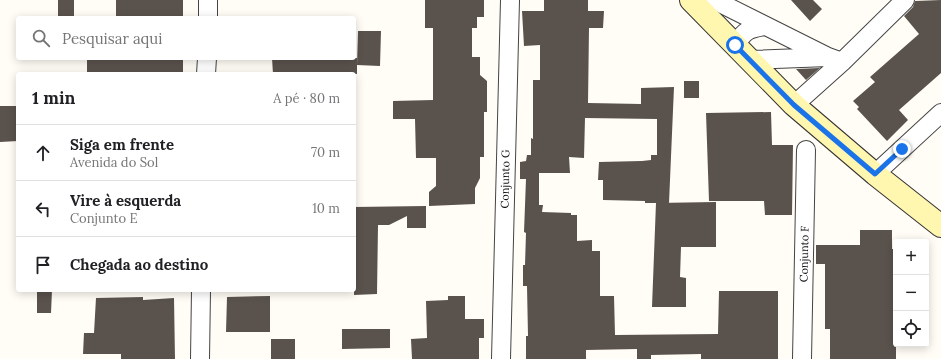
<!DOCTYPE html>
<html lang="pt">
<meta charset="utf-8">
<style>
:root{--surface:#fff;--page:#f2f2f2;--text:#202124;--muted:#757577;--line:#e0e0e0}
body{margin:0;font-family:Lora,serif;background:var(--page);color:var(--text)}
.controls{position:absolute;right:12px;bottom:12px;display:grid;overflow:hidden;border-radius:4px;box-shadow:0 2px 10px #0003}
.controls button{width:36px;height:36px;display:grid;place-items:center;padding:0;border:0;border-bottom:1px solid var(--line);background:var(--surface);color:var(--text);font:20px sans-serif}
.stop{position:absolute;width:12px;height:12px;margin:-9px;border:3px solid #1a73e8;border-radius:50%;background:#fff}
.stop.end{background:#1a73e8;border-color:#fff;box-shadow:0 1px 4px #0008}
.list{margin:0;padding:0;list-style:none}
h2{display:flex;justify-content:space-between;align-items:center;height:52px;margin:0;padding:0 16px;font-size:17px}
h2 small{font-size:13px;font-weight:400;color:var(--muted)}
.list li{display:grid;grid-template-columns:26px 1fr auto;gap:12px;align-items:center;box-sizing:border-box;height:56px;padding:0 16px;border-top:1px solid var(--line)}
.list b{display:block;font-size:15px;white-space:nowrap}
.list p{margin:0;font-size:13px;white-space:nowrap;color:var(--muted)}
.list em{font-size:13px;font-style:normal;color:var(--muted)}
.icon{flex:none;width:22px;height:22px;fill:none;stroke:currentColor;stroke-width:2;stroke-linecap:round;stroke-linejoin:round}
.map{position:relative;flex:none;width:941px;height:359px;overflow:hidden}
.search{position:absolute;background:var(--surface);box-shadow:0 2px 10px #0003;left:16px;top:16px;width:340px;height:44px;display:flex;align-items:center;gap:10px;box-sizing:border-box;padding:0 14px;border-radius:4px;color:var(--muted);font-size:15px}
.panel{position:absolute;background:var(--surface);box-shadow:0 2px 10px #0003;left:16px;top:72px;width:340px;height:220px;border-radius:4px}
.map>svg:first-child{display:block}
.building{fill:#5a524d}
.lines{fill:none;stroke-linecap:round;stroke-linejoin:round}
.street-casing{stroke:#444;stroke-width:20}
.secondary-casing{stroke:#333;stroke-width:24}
.street{stroke:#fff;stroke-width:18}
.secondary{stroke:#fff6b0;stroke-width:22}
.route{stroke:#1a73e8;stroke-width:5}
.labels{text-anchor:middle;stroke-width:4;stroke-linejoin:round;paint-order:stroke}
.street-label{font-size:11px;fill:#111;stroke:#fff}
</style>
<div class="map">
<svg width="941" height="359" viewBox="0 0 941 359">
<rect width="100%" height="100%" fill="#fffdf5"/>
<!-- building -->
<path class="building" d="M 58,0 L 74,0 L 74,16 L 58,16 Z
M 116,0 L 183,0 L 183,18 L 116,18 Z
M 425,0 L 484,0 L 484,17 L 477,17 L 477,28 L 472,28 L 472,57 L 480,57 L 480,75 L 487,81 L 487,112 L 484,112 L 484,157 L 480,157 L 480,178 L 475,188 L 475,204 L 429,206 L 429,192 L 436,186 L 436,158 L 416,158 L 415,119 L 393,119 L 393,101 L 433,100 L 433,28 L 425,28 Z
M 544,0 L 588,0 L 588,11 L 604,11 L 603,28 L 589,28 L 588,103 L 641,104 L 641,88 L 674,87 L 669,203 L 645,203 L 645,201 L 603,200 L 603,180 L 598,180 L 599,162 L 642,161 L 651,160 L 651,155 L 657,155 L 657,119 L 585,118 L 584,158 L 569,157 L 570,173 L 539,173 L 539,205 L 543,205 L 542,212 L 571,213 L 571,215 L 577,215 L 577,241 L 592,240 L 592,251 L 600,251 L 600,296 L 614,296 L 615,335 L 718,334 L 719,291 L 778,291 L 778,359 L 701,359 L 701,354 L 651,355 L 651,359 L 637,359 L 637,349 L 586,350 L 586,359 L 526,359 L 526,336 L 528,336 L 527,286 L 523,286 L 523,265 L 525,265 L 526,233 L 524,232 L 526,179 L 520,179 L 520,162 L 526,161 L 527,155 L 531,155 L 531,138 L 533,139 L 533,80 L 540,80 L 540,45 L 524,46 L 522,11 L 544,11 Z
M 791,0 L 813,0 L 822,9 L 810,21 Z
M 941,0 L 941,73 L 899,110 L 908,120 L 887,141 L 857,109 L 859,107 L 853,101 L 875,82 L 870,77 L 919,34 L 904,16 L 913,7 L 915,1 Z
M 358,31 L 381,31 L 380,66 L 357,65 Z
M 87,58 L 183,58 L 183,74 L 87,74 Z
M 272,58 L 357,58 L 357,74 L 273,74 Z
M 820,68 L 806,80 L 796,69 Z
M 684,81 L 699,81 L 699,98 L 684,98 Z
M 0,106 L 18,106 L 18,141 L 0,142 Z
M 771,112 L 772,145 L 793,145 L 792,215 L 765,215 L 764,201 L 709,201 L 706,113 Z
M 716,202 L 716,247 L 681,247 L 680,277 L 686,278 L 686,307 L 652,307 L 656,203 Z
M 426,206 L 426,228 L 407,228 L 407,216 L 389,225 L 378,225 L 377,294 L 354,295 L 354,207 Z
M 860,230 L 892,230 L 892,249 L 896,249 L 896,359 L 830,359 L 830,329 L 825,329 L 825,264 L 816,264 L 816,245 L 860,245 Z
M 37,290 L 52,290 L 51,313 L 37,313 Z
M 270,296 L 270,332 L 226,332 L 227,297 Z
M 448,296 L 465,296 L 465,319 L 484,319 L 484,338 L 479,338 L 479,359 L 412,359 L 411,339 L 427,338 L 426,301 L 448,300 Z
M 143,297 L 143,300 L 174,298 L 175,359 L 121,359 L 121,354 L 83,354 L 84,333 L 94,333 L 96,298 Z
M 342,329 L 390,329 L 390,348 L 342,349 Z
M 271,339 L 295,339 L 295,359 L 271,359 Z"/>
<g class="lines">
<!-- street casing -->
<g class="street-casing">
<path id="street" d="M 714,0 L 828,57 L 842,62
M 208,18 L 208,0
M 735,45 C 745,30 748,29 765,26
M 749,60 L 828,57
M 206,74 L 207,58
M 794,105 L 842,62 L 905,0
M 875,174 L 941,113
M 200,359 L 201,290
M 501,359 L 510,0
M 802,359 L 806,150"/>
</g>
<!-- secondary casing -->
<g class="secondary-casing">
<path id="secondary" d="M 691,0 L 794,105 L 875,174 L 941,226"/>
</g>
<!-- street -->
<use href="#street" class="street"/>
<!-- secondary -->
<use href="#secondary" class="secondary"/>
</g>
<g class="lines">
<!-- route -->
<path class="route" d="M 735,45 L 794,105 L 875,174 L 902,149"/>
</g>
<g class="labels">
<!-- street labels -->
<g class="street-label">
<text transform="translate(505 179) rotate(-89)" y="4">Conjunto G</text>
<text transform="translate(804 254) rotate(-89)" y="4">Conjunto F</text>
</g>
</g>
</svg>
<div class="controls">
<button>+</button>
<button>−</button>
<button><svg class="icon" aria-label="locate" viewBox="0 0 24 24"><circle cx="12" cy="12" r="6"/><path d="M12 2v4M12 18v4M2 12h4M18 12h4"/></svg></button>
</div>
<div class="stop" style="left:735px;top:45px"></div>
<div class="stop end" style="left:902px;top:149px"></div>
<div class="search"><svg class="icon" aria-label="search" viewBox="0 0 24 24"><circle cx="10" cy="10" r="6"/><path d="M15 15l6 6"/></svg>Pesquisar aqui</div>
<section class="panel">
<h2>1 min<small>A pé · 80 m</small></h2>
<ul class="list">
<li><svg class="icon" aria-label="ahead" viewBox="0 0 24 24"><path d="M12 20V5M6 11l6-6 6 6"/></svg><div><b>Siga em frente</b><p>Avenida do Sol</p></div><em>70 m</em></li>
<li><svg class="icon" aria-label="left" viewBox="0 0 24 24"><path d="M17 20v-9H6M10 6l-5 5 5 5"/></svg><div><b>Vire à esquerda</b><p>Conjunto E</p></div><em>10 m</em></li>
<li><svg class="icon" aria-label="arrive" viewBox="0 0 24 24"><path d="M6 21V4h12l-3 4 3 4H6"/></svg><div><b>Chegada ao destino</b></div></li>
</ul>
</section>
</div>
